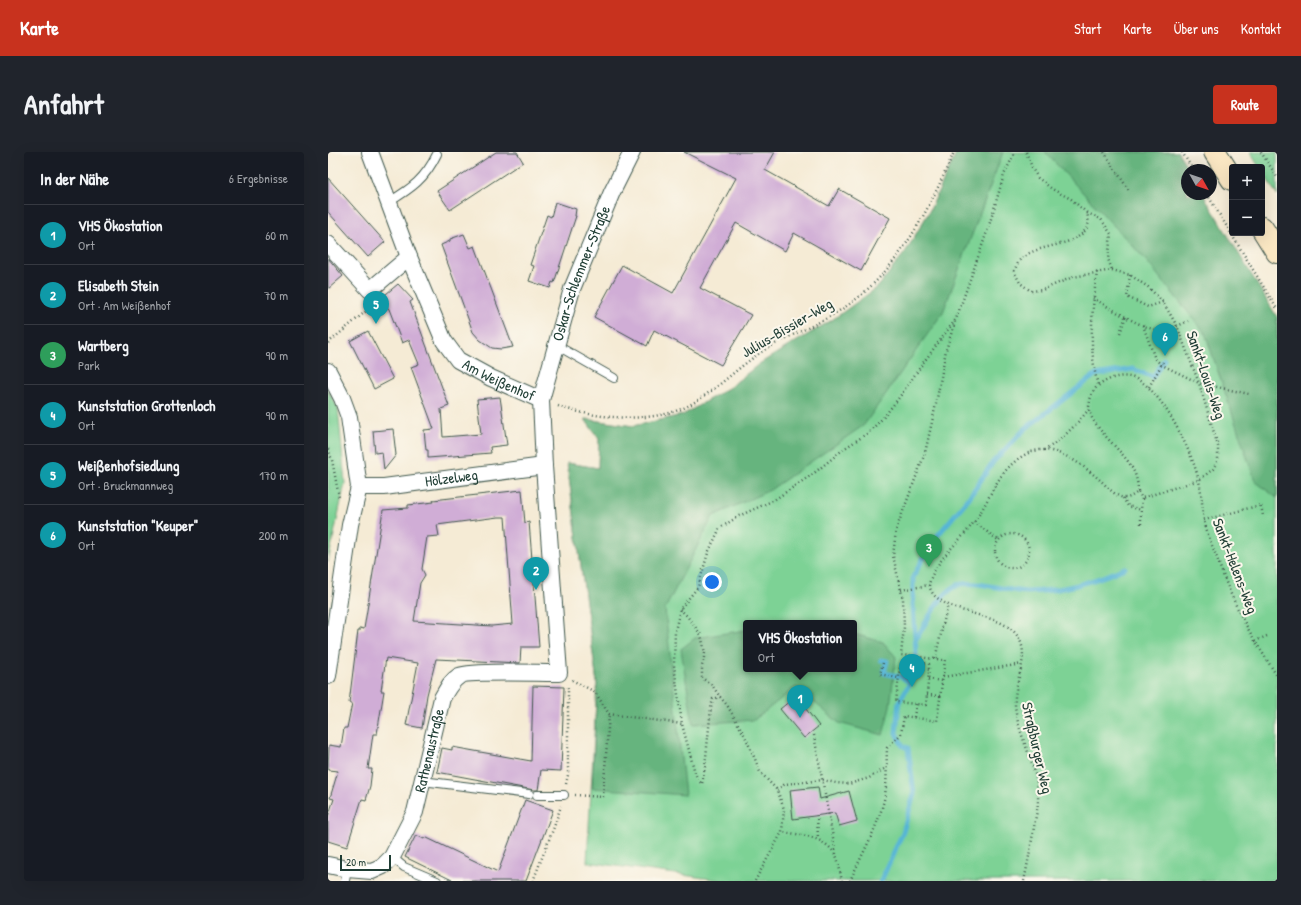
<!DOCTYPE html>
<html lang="de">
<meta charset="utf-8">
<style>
:root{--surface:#171b24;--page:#20242c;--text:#f1f3f6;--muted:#9ea1a6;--line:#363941;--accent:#c8321e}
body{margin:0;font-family:"Patrick Hand",sans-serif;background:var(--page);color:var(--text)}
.controls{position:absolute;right:12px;top:12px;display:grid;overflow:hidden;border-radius:4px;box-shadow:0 4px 16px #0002}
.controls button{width:36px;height:36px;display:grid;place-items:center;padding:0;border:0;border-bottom:1px solid var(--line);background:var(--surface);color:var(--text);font:20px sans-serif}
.compass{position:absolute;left:853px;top:12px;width:36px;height:36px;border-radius:50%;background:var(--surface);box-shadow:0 4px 16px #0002;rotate:130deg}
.scale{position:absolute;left:12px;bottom:10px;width:51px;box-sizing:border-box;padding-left:4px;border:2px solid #1f3d34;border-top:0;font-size:11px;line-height:14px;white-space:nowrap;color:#1f3d34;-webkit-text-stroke:3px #fbf7ec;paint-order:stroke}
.you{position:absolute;left:384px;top:430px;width:14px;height:14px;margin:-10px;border:3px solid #fff;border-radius:50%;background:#1a73e8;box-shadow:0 0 0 6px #1a73e833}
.badge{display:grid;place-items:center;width:26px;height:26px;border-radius:50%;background:var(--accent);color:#fff;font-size:13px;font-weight:700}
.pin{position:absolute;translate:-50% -33px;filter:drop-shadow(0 1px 2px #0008)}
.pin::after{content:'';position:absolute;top:21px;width:14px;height:12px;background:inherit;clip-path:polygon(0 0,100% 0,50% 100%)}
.popup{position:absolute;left:415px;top:468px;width:114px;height:52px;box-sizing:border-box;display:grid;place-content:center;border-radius:4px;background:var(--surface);filter:drop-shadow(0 1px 3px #0005);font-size:13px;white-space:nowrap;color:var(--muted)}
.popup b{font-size:15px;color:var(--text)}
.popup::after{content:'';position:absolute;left:50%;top:100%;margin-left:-8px;border:8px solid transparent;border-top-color:var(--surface)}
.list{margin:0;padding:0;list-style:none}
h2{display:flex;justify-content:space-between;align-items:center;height:52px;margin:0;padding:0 16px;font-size:17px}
h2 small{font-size:13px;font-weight:400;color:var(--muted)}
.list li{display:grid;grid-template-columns:26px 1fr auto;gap:12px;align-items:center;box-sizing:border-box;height:60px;padding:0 16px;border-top:1px solid var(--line)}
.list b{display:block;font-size:15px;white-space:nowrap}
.list p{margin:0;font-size:13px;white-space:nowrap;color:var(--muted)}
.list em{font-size:13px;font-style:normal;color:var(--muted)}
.map{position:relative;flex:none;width:949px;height:729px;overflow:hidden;border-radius:4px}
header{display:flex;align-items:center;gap:24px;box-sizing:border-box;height:56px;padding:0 20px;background:var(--accent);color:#fff}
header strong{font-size:19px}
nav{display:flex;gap:22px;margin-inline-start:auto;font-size:14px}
.intro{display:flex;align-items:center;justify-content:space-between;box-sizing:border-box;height:96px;padding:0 24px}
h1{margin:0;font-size:28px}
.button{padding:10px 18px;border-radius:4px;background:var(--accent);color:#fff;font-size:14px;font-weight:700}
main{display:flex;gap:24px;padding:0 24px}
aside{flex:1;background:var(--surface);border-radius:4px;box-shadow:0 4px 16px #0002}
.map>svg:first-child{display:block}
.green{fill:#7dd295;stroke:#4e8864;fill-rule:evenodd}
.forest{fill:#66b47e;stroke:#427859}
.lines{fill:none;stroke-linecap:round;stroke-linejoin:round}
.stream{stroke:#56b5d5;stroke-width:5}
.building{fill:#d0add6;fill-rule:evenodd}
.lane-casing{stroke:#3f574c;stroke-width:10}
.street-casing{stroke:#3f574c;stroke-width:18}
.secondary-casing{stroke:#3f574c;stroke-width:24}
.path{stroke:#3f574c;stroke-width:2.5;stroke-dasharray:1 3;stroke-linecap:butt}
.lane{stroke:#fff;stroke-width:8}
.street{stroke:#fff;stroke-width:16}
.secondary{stroke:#fae7c3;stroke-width:22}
.labels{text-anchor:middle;stroke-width:4;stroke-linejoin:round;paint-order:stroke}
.street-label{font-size:15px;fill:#1f3d34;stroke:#fbf7ec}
</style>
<header>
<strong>Karte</strong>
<nav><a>Start</a><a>Karte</a><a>Über uns</a><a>Kontakt</a></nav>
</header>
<div class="intro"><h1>Anfahrt</h1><a class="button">Route</a></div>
<main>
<aside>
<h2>In der Nähe<small>6 Ergebnisse</small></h2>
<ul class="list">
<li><span class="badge" style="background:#0f9aa8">1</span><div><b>VHS Ökostation</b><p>Ort</p></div><em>60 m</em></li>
<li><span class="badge" style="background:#0f9aa8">2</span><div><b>Elisabeth Stein</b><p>Ort · Am Weißenhof</p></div><em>70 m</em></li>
<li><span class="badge" style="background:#2e9e5b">3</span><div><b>Wartberg</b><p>Park</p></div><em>90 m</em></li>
<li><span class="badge" style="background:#0f9aa8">4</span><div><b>Kunststation Grottenloch</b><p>Ort</p></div><em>90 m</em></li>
<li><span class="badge" style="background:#0f9aa8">5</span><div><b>Weißenhofsiedlung</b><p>Ort · Bruckmannweg</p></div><em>170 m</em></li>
<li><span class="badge" style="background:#0f9aa8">6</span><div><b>Kunststation &quot;Keuper&quot;</b><p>Ort</p></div><em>200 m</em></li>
</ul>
</aside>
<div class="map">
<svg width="949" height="729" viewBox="0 0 949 729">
<rect width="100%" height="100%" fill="#fbf7ec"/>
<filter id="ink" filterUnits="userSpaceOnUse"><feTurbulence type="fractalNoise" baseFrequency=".025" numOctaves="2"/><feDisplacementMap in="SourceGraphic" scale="8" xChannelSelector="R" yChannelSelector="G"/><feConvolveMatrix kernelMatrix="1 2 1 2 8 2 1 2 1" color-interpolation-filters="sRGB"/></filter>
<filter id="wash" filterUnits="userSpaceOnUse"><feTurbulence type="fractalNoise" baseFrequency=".012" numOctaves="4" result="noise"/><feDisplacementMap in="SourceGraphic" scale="16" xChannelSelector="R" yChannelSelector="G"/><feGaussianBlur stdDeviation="0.9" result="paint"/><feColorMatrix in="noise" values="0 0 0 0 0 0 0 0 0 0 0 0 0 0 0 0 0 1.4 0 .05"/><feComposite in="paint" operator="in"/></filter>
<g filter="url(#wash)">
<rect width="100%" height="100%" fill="#f5ebd5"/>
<!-- green -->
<path class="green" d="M 629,0 L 850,0 L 859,18 L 859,42 L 949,167 L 949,729 L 398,729 L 259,710 L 269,531 L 239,311 L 270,316 L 271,287 L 257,267 L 305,274 L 355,263 L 402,235 L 431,212 L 504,168 L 550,135 L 578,99 L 601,60 ZM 418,471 L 526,471 L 526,517 L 418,517 Z
M 922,0 L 949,0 L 949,43 L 934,19 L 934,15 L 931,15 Z
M 0,238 L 10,256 L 17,331 L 0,410 Z"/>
<!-- forest -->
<path class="forest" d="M 629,0 L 675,0 L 615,160 L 536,273 L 442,338 L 385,364 L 337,457 L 357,643 L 264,636 L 269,531 L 239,311 L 270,316 L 271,287 L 257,267 L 305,274 L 355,263 L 402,235 L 431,212 L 504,168 L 550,135 L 578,99 L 601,60 Z
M 717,0 L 850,0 L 861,18 L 859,18 L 859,42 L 875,42 L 949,165 L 949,346 L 927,329 L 877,181 L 816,106 Z
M 418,478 L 418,517 L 526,517 L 526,482 L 555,490 L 568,505 L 562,554 L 555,583 L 511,571 L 468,535 L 426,568 L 365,572 L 353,497 L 367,486 Z"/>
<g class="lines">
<!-- stream -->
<path class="stream" d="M 588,487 C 599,470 609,445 628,434 C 642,426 682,440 700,440 C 736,439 764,430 797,416
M 553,508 L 559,509 L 556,521 L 574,525 L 582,531
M 553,729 L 575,680 L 586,642 L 580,596 L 575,594 L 568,581 L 571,550 L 582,531 L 586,519 L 588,500 L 585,452 L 585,425 L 605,389 L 640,347 L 665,310 L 697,277 L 767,223 L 805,217 L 825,225 L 836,207"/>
</g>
<g id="blocks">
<!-- building -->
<path class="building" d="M 168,0 L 189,0 L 195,10 L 122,58 L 109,39 Z
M 356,0 L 447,0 L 437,18 L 501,54 L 511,37 L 562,66 L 533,119 L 466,81 L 457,99 L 408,71 L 372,136 L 423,163 L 393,213 L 326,178 L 319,194 L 266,165 L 294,113 L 345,141 L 408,26 Z
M 0,26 L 57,90 L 40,105 L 0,60 Z
M 227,50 L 248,57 L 247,64 L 248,64 L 226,131 L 224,130 L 222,136 L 201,129 L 206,114 L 202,113 L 219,63 L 223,65 Z
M 136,82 L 142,96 L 147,94 L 185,195 L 173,197 L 164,196 L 152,188 L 145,180 L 113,93 L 122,89 L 122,87 Z
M 0,106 L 15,124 L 0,137 Z
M 70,132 L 85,148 L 82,150 L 121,254 L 113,257 L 115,285 L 153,282 L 149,247 L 172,245 L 179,293 L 162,295 L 163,301 L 100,306 L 100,298 L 98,298 L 96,278 L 106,277 L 83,215 L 91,212 L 81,188 L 74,191 L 61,157 L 52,147 Z
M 40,179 L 65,227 L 46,237 L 22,189 Z
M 65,277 L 68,303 L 56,318 L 54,300 L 47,301 L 45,279 Z
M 194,338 L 197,371 L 201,370 L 211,495 L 193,495 L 192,511 L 108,507 L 99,543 L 94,576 L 78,573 L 90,511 L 58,506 L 53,539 L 56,539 L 49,582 L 45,582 L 40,617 L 44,617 L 42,634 L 38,648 L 34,647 L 19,695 L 0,689 L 0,665 L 6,647 L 2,646 L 10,619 L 0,618 L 1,593 L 13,595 L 16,576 L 19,576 L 24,551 L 21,551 L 30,479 L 32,479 L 32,476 L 36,477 L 55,358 L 80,356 L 80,353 L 106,350 L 105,348 ZM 170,365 L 177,365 L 185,472 L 164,474 L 86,469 L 92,431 L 97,423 L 94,417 L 99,385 L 111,384 L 109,373 Z
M 205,534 L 236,535 L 233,619 L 213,618 L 210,638 L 206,638 L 109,620 L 114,596 L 124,598 L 124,595 L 203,609 Z
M 468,544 L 491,574 L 476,586 L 452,557 Z
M 490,635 L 492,647 L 521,639 L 529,669 L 511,674 L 507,661 L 465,667 L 462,638 Z
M 197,648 L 225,658 L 198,729 L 126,729 L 77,705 L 88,683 L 96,687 L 97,685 L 170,720 Z"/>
</g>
</g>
<g filter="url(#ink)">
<use href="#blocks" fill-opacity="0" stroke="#3f574c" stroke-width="1"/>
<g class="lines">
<!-- lane casing -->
<g class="lane-casing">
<path id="lane" d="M 61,50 C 84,36 97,27 109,2
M 228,193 L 286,226
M 94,629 L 201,642
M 209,643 L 236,643
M 64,705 L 76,715 L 109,729
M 17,729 L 19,717"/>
</g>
<!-- street casing -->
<g class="street-casing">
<g id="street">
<path id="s1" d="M 42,0 L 81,105 L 116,189 L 130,208 L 163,226 L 213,248"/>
<path d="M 0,92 L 42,138 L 81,105"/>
<path d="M 0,219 L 14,246 L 21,265 L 31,335 L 22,373 L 0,524"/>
<path id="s2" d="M 31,335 L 56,335 L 216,314"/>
<path id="s3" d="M 0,713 L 19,717 L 44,719 L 55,714 L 64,705 L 87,660 L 114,546 C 119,538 122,530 131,524 C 138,519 216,521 231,521 L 216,314 L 213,248 L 244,137 L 284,40 L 304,0"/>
</g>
</g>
<!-- secondary casing -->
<g class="secondary-casing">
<path id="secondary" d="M 887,0 L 904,27
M 934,76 L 949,100"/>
</g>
<!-- path -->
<path class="path" d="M 698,0 L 705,18 L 710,26 L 724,37 L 743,47 L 759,61 C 760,65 761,70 760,73 C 751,97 708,90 692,108 C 690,110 688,115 686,119 L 692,131 L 703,139 L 714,138 L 745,125 L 784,118 L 802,123 L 820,135 L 835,150 L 849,174 L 871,231 L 890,294 L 890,308 L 885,317 L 871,328 L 814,346
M 776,0 L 802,40
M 854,0 L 865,18
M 933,0 L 949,25
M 879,42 L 949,157
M 759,61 L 773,67 L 783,82 L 780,107 L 784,118
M 769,120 C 764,157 760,197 770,233
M 802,123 L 799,145 L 820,155 L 835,150
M 765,146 C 779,154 819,180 833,178 C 843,177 852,173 860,169
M 815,173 L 827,207 L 834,213 L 871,231 L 921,242
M 792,181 L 798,164
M 0,191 L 42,156 L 42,153
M 821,235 L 835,210
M 230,254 C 267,267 330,273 365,251 C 391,236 412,213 438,197 C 462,183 487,174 511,159 C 568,124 600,60 626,0
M 0,297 L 4,308 L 11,345
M 716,298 C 732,290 750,271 761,257
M 810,340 L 814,346 L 813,358
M 795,346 L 800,354 L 813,358 L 813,373
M 876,368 L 933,353 L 935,364
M 646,370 L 670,388
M667 399a17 17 0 1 1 34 0a17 17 0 1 1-34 0Z
M 573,438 L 601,433
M 352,457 L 359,464 L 373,483 L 377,501 L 374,514 L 374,526 L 384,533 L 392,545
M 911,460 L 925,454
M 927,489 L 939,484
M 590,505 L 590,510 L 601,512 L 601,518
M 607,507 L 620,452
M 555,511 L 552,522 L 570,526
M 572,514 L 601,518 L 598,553 L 568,550 Z
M 615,525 L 694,512
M 600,527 L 614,529
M 244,528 L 267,540 L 281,562 L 354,572
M 599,543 L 613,544
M 586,565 L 588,552
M 486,583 L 508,702
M 238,632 L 240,623 L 240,535 L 239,533
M 449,638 L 457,632 L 495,628 L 508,631 L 521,632 L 541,626 L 558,616
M 247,643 L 275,645 L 281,562
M 489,663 L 490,687
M 205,729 L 226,675 L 233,654
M 427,729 L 454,680
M 514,729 C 512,722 511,707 507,702 C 495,684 474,683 454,680 L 456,657 L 449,638 L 432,620 L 427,607 L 417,584 L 399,553 L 392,545 L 385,547 L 383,556 L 377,615 L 374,632 L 370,628 L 367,621 L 354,572 L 346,513 L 347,479 L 352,457 L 370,435 L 380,401 L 392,376 L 411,364 L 446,348 L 485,322 L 517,296 L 540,281 L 555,266 L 570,247 L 595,211 L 628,167 L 660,77 L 676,23 L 687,0
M 522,729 C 533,704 548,679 555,652 C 560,634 558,615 559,596 L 573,582 L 576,564 L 609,569 L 617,508 L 573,503 L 576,475 L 575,447 L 565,404 L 568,378 L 597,301 L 608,252 L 618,198 L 627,170
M 696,729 C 700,711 703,693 706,675 C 707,667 710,657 710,649 C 712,615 689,585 687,552 C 685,529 705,503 688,482 C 671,461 628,464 607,444 C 604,441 602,437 601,433 C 605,410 632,390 646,370 C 659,353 666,329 682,314 C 691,305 704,297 717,298 C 738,300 757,315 772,328 C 779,334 787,345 797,346 C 802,346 805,343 810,340 C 810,330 808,322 803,314 C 795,299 760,272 761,255 C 763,239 766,235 780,228 C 790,223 803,223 812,229 C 836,243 865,302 871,329 C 874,342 874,355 876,368 C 879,381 884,394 889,406 C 894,421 900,436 907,451 C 918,476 934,500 949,524"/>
<!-- lane -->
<use href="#lane" class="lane"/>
<!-- street -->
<use href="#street" class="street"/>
<!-- secondary -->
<use href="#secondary" class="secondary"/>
</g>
</g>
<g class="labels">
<!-- street labels -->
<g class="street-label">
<text dy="5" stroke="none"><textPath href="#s3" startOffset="772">Oskar-Schlemmer-Straße</textPath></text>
<text transform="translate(459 176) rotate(-30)" y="5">Julius-Bissier-Weg</text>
<text transform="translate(878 223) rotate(71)" y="5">Sankt-Louis-Weg</text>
<text dy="5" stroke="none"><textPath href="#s1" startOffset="272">Am Weißenhof</textPath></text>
<text dy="5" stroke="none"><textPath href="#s2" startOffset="93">Hölzelweg</textPath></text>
<text transform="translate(907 414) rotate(69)" y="5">Sankt-Helens-Weg</text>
<text transform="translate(709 596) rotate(77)" y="5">Straßburger Weg</text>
<text dy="5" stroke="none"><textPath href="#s3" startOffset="183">Rathenaustraße</textPath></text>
</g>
</g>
</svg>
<div class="controls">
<button>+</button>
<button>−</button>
</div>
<svg class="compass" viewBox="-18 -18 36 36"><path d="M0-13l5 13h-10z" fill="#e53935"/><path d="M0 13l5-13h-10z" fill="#9ea1a6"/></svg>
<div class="scale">20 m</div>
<div class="you"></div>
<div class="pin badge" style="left:472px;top:566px;background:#0f9aa8">1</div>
<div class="popup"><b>VHS Ökostation</b>Ort</div>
<div class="pin badge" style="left:208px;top:438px;background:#0f9aa8">2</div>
<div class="pin badge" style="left:601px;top:415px;background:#2e9e5b">3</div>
<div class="pin badge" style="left:584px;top:535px;background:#0f9aa8">4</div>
<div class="pin badge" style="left:48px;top:172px;background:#0f9aa8">5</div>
<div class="pin badge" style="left:837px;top:204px;background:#0f9aa8">6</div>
</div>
</main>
